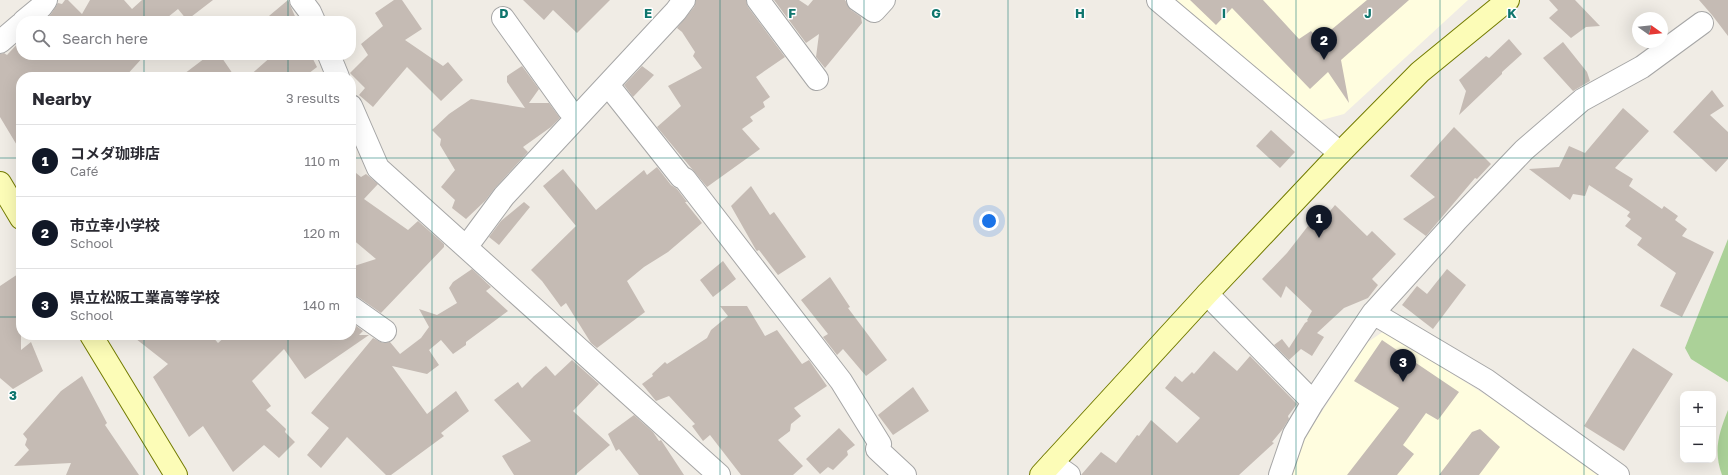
<!DOCTYPE html>
<meta charset="utf-8">
<style>
:root{--surface:#fff;--page:#f2f2f3;--text:#2b2b33;--muted:#7c7c81;--line:#e1e1e2;--accent:#111827}
body{margin:0;font-family:"Golos Text","Noto Sans JP",sans-serif;background:var(--page);color:var(--text)}
.controls{position:absolute;right:12px;bottom:12px;display:grid;overflow:hidden;border-radius:8px;box-shadow:0 4px 16px #0002}
.controls button{width:36px;height:36px;display:grid;place-items:center;padding:0;border:0;border-bottom:1px solid var(--line);background:var(--surface);color:var(--text);font:20px sans-serif}
.compass{position:absolute;left:1632px;top:12px;width:36px;height:36px;border-radius:50%;background:var(--surface);box-shadow:0 4px 16px #0002;rotate:105deg}
.you{position:absolute;left:989px;top:221px;width:14px;height:14px;margin:-10px;border:3px solid #fff;border-radius:50%;background:#1a73e8;box-shadow:0 0 0 6px #1a73e833}
.badge{display:grid;place-items:center;width:26px;height:26px;border-radius:50%;background:var(--accent);color:#fff;font-size:13px;font-weight:700}
.pin{position:absolute;translate:-50% -33px;filter:drop-shadow(0 1px 2px #0008)}
.pin::after{content:'';position:absolute;top:21px;width:14px;height:12px;background:inherit;clip-path:polygon(0 0,100% 0,50% 100%)}
.list{margin:0;padding:0;list-style:none}
h2{display:flex;justify-content:space-between;align-items:center;height:52px;margin:0;padding:0 16px;font-size:17px}
h2 small{font-size:13px;font-weight:400;color:var(--muted)}
.list li{display:grid;grid-template-columns:26px 1fr auto;gap:12px;align-items:center;box-sizing:border-box;height:72px;padding:0 16px;border-top:1px solid var(--line)}
.list b{display:block;font-size:15px;white-space:nowrap}
.list p{margin:0;font-size:13px;white-space:nowrap;color:var(--muted)}
.list em{font-size:13px;font-style:normal;color:var(--muted)}
.icon{flex:none;width:22px;height:22px;fill:none;stroke:currentColor;stroke-width:2;stroke-linecap:round;stroke-linejoin:round}
.map{position:relative;flex:none;width:1728px;height:475px;overflow:hidden}
.search{position:absolute;background:var(--surface);box-shadow:0 4px 16px #0002;left:16px;top:16px;width:340px;height:44px;display:flex;align-items:center;gap:10px;box-sizing:border-box;padding:0 14px;border-radius:16px;color:var(--muted);font-size:15px}
.panel{position:absolute;background:var(--surface);box-shadow:0 4px 16px #0002;left:16px;top:72px;width:340px;height:268px;border-radius:16px}
.map>svg:first-child{display:block}
.education{fill:#fffddf}
.forest{fill:#abd198}
.building{fill:#c5bbb4}
.lines{fill:none;stroke-linecap:round;stroke-linejoin:round}
.street-casing{stroke:#a6a6a6;stroke-width:24}
.secondary-casing{stroke:#737b01;stroke-width:24}
.street{stroke:#fff;stroke-width:22}
.secondary{stroke:#fcfcb7;stroke-width:22}
.grid{fill:none;stroke:#0f766e;stroke-width:1;stroke-opacity:0.55}
.grid-label{font-size:13px;text-anchor:middle;font-weight:bold;fill:#0f766e;stroke:#fff;stroke-width:3;stroke-linejoin:round;paint-order:stroke}
</style>
<div class="map">
<svg width="1728" height="475" viewBox="0 0 1728 475">
<rect width="100%" height="100%" fill="#f0ece5"/>
<!-- education -->
<path class="education" d="M 1176,0 L 1468,0 L 1344,114 L 1318,121 Z
M 1384,331 L 1527,421 L 1601,475 L 1289,475 L 1307,434 L 1368,342 Z"/>
<!-- forest -->
<path class="forest" d="M 1728,239 L 1728,382 L 1691,359 L 1685,348 Z
M 1728,410 L 1728,475 L 1722,475 C 1713,450 1719,433 1728,410 Z"/>
<!-- building -->
<path class="building" d="M 65,0 L 68,0 L 82,14 L 90,0 L 124,0 L 132,9 L 142,0 L 213,0 L 187,20 L 178,9 L 163,21 L 44,21 L 51,14 L 58,3 L 62,4 Z
M 288,0 L 297,21 L 263,21 Z
M 394,0 L 402,0 L 422,29 L 405,40 L 443,66 L 448,62 L 463,80 L 441,101 L 407,67 L 373,107 L 359,95 L 365,88 L 350,73 L 368,55 L 361,44 L 383,26 L 375,13 Z
M 523,0 L 610,0 L 577,33 L 553,10 L 544,20 Z
M 696,0 L 746,0 L 748,7 L 785,57 L 756,77 L 770,97 L 763,102 L 765,107 L 750,117 L 753,121 L 742,129 L 760,149 L 707,187 L 657,127 L 681,106 L 668,86 L 702,68 L 693,56 L 695,52 L 682,32 L 677,28 L 694,7 Z
M 774,0 L 799,0 L 808,6 L 813,0 L 845,0 L 851,10 L 861,17 L 862,23 L 825,68 L 816,57 L 819,34 L 806,43 Z
M 1190,0 L 1263,0 L 1299,39 L 1311,31 L 1319,40 L 1367,0 L 1409,0 L 1341,60 L 1349,103 L 1328,72 L 1310,89 L 1232,8 L 1216,25 Z
M 1549,0 L 1575,0 L 1600,26 L 1586,27 L 1571,38 L 1549,18 L 1558,10 Z
M 1699,0 L 1728,0 L 1728,36 L 1712,15 Z
M 1509,39 L 1522,54 L 1502,72 L 1502,74 L 1459,115 L 1466,91 L 1459,80 L 1486,56 L 1489,58 Z
M 21,40 L 21,55 L 145,55 L 125,77 L 21,77 L 21,152 L 0,117 L 0,54 L 4,53 L 7,55 Z
M 1563,42 L 1587,72 L 1590,81 L 1573,91 L 1543,58 Z
M 209,55 L 220,55 L 235,77 L 180,77 Z
M 273,55 L 311,55 L 317,67 L 304,77 L 248,77 Z
M 522,66 L 539,89 L 529,103 L 549,103 L 560,118 L 551,127 L 523,147 L 528,152 L 495,188 L 485,201 L 466,219 L 452,208 L 455,200 L 441,187 L 455,170 L 440,145 L 441,139 L 432,130 L 449,114 L 471,99 L 525,108 L 507,82 L 507,76 Z
M 642,66 L 654,75 L 633,97 L 624,85 Z
M 1712,90 L 1724,106 L 1710,115 L 1728,132 L 1728,159 L 1716,172 L 1673,132 Z
M 1623,108 L 1649,131 L 1615,168 L 1633,179 L 1629,186 L 1662,209 L 1664,206 L 1678,216 L 1675,220 L 1687,229 L 1682,236 L 1714,252 L 1682,317 L 1660,306 L 1676,273 L 1637,245 L 1642,238 L 1625,226 L 1631,219 L 1627,216 L 1630,212 L 1589,185 L 1585,196 L 1573,194 L 1570,200 L 1529,169 L 1559,167 L 1569,146 L 1585,153 Z
M 1454,127 L 1491,164 L 1477,179 L 1475,178 L 1426,236 L 1403,219 L 1435,197 L 1410,176 Z
M 1271,130 L 1295,152 L 1280,168 L 1256,146 Z
M 657,167 L 671,185 L 677,189 L 687,202 L 685,202 L 702,223 L 668,252 L 644,267 L 627,281 L 645,312 L 597,348 L 591,343 L 566,303 L 561,307 L 542,281 L 531,270 L 576,226 L 543,186 L 563,169 L 596,210 L 644,170 L 647,175 Z
M 351,169 L 361,177 L 366,174 L 378,184 L 364,199 L 408,230 L 418,221 L 444,244 L 444,247 L 381,313 L 358,297 L 351,295 L 351,267 L 376,259 L 351,238 Z
M 751,186 L 770,215 L 774,212 L 806,257 L 778,275 L 759,250 L 757,251 L 756,250 L 731,206 Z
M 524,202 L 530,207 L 499,245 L 489,237 L 501,221 Z
M 1335,205 L 1367,236 L 1372,231 L 1396,254 L 1372,279 L 1378,285 L 1368,298 L 1344,308 L 1317,333 L 1324,337 L 1312,356 L 1301,349 L 1289,360 L 1274,345 L 1282,339 L 1289,348 L 1305,323 L 1308,321 L 1307,320 L 1312,311 L 1286,286 L 1281,298 L 1262,279 L 1287,253 L 1308,226 L 1315,229 Z
M 723,261 L 736,279 L 713,297 L 700,280 Z
M 472,269 L 491,287 L 486,291 L 508,311 L 466,342 L 466,345 L 453,354 L 441,340 L 429,350 L 439,365 L 427,374 L 392,366 L 427,414 L 456,391 L 469,411 L 441,433 L 444,436 L 391,475 L 386,475 L 347,437 L 321,468 L 307,455 L 329,428 L 311,413 L 373,338 L 383,343 L 390,342 L 400,354 L 421,338 L 429,327 L 419,309 L 437,315 L 457,303 L 449,288 L 453,282 Z
M 1447,269 L 1466,285 L 1433,329 L 1402,305 L 1417,286 L 1427,294 Z
M 21,272 L 21,350 L 31,342 L 43,371 L 13,389 L 0,378 L 0,286 Z
M 830,277 L 850,307 L 848,308 L 887,360 L 866,376 L 843,349 L 837,355 L 823,337 L 828,334 L 801,300 Z
M 720,306 L 747,306 L 765,336 L 777,330 L 802,364 L 809,360 L 827,386 L 794,408 L 801,416 L 791,424 L 790,431 L 778,440 L 803,466 L 793,475 L 741,475 L 710,435 L 703,441 L 692,426 L 695,424 L 669,396 L 656,401 L 642,384 L 653,376 L 652,374 L 665,362 L 667,364 L 707,338 L 711,330 L 728,316 Z
M 351,322 L 363,331 L 359,335 L 369,335 L 305,379 L 284,349 L 252,381 L 271,406 L 266,410 L 286,429 L 285,432 L 295,442 L 279,458 L 264,445 L 233,472 L 203,426 L 189,437 L 153,377 L 168,364 L 131,335 L 211,335 L 218,343 L 227,335 L 351,335 Z
M 1382,340 L 1459,392 L 1438,420 L 1426,413 L 1403,445 L 1414,454 L 1397,475 L 1347,475 L 1399,408 L 1354,381 Z
M 1633,348 L 1673,374 L 1624,451 L 1584,426 Z
M 1214,351 L 1237,371 L 1250,356 L 1297,404 L 1288,416 L 1289,419 L 1282,430 L 1272,442 L 1274,443 L 1239,475 L 1081,475 L 1101,452 L 1116,463 L 1137,435 L 1139,436 L 1151,420 L 1177,443 L 1200,418 L 1165,388 L 1175,376 L 1182,382 L 1192,372 L 1194,374 Z
M 572,360 L 599,384 L 573,411 L 610,445 L 575,475 L 514,475 L 502,456 L 531,441 L 494,400 L 518,382 L 522,388 L 534,376 L 546,366 L 555,376 Z
M 82,376 L 107,423 L 105,425 L 139,475 L 66,475 L 71,463 L 14,466 L 29,450 L 25,445 L 27,439 L 23,434 L 61,391 Z
M 913,387 L 929,411 L 893,435 L 878,415 Z
M 634,415 L 653,432 L 659,441 L 661,440 L 684,475 L 639,475 L 619,449 L 616,451 L 608,434 Z
M 839,428 L 855,445 L 847,451 L 848,455 L 833,470 L 828,467 L 820,474 L 806,459 Z
M 1480,429 L 1500,447 L 1479,475 L 1439,475 L 1472,432 Z"/>
<g class="lines">
<!-- street casing -->
<g class="street-casing">
<path id="street" d="M 301,0 L 310,12 L 314,21
M 758,0 L 817,79
M 858,0 L 874,11 L 884,0
M 1158,0 L 1340,153
M 503,18 L 569,110 L 578,115
M 24,21 L 41,7 L 46,0
M 0,42 L 21,24
M 329,55 L 338,77
M 608,85 L 681,177 L 685,179 L 841,381 L 880,444 L 877,449 L 905,475
M 351,106 L 378,168 L 719,475
M 467,246 L 504,196 L 676,11 L 684,0
M 1207,294 L 1313,402
M 351,307 L 385,331
M 1373,313 L 1486,380 L 1618,475
M 1052,463 L 1069,475
M 1280,475 L 1294,434 L 1313,402 L 1373,313 L 1457,220 L 1524,150 L 1582,100 L 1642,67 L 1702,23"/>
</g>
<!-- secondary casing -->
<g class="secondary-casing">
<path id="secondary" d="M 0,183 L 21,218
M 91,335 L 176,475
M 1041,475 L 1207,294 L 1340,153 L 1420,72 L 1508,0"/>
</g>
<!-- street -->
<use href="#street" class="street"/>
<!-- secondary -->
<use href="#secondary" class="secondary"/>
</g>
<!-- grid -->
<path class="grid" d="M 144,0 L 144,21M 288,0 L 288,21M 432,0 L 432,475M 576,0 L 576,475M 720,0 L 720,475M 864,0 L 864,475M 1008,0 L 1008,475M 1152,0 L 1152,475M 1296,0 L 1296,475M 1440,0 L 1440,475M 1584,0 L 1584,475M 144,55 L 144,77M 288,55 L 288,77M 0,158 L 21,158M 351,158 L 1728,158M 0,317 L 21,317M 351,317 L 1728,317M 144,335 L 144,475M 288,335 L 288,475"/>
<g class="grid-label">
<text x="504" y="18">D</text>
<text x="648" y="18">E</text>
<text x="792" y="18">F</text>
<text x="936" y="18">G</text>
<text x="1080" y="18">H</text>
<text x="1224" y="18">I</text>
<text x="1368" y="18">J</text>
<text x="1512" y="18">K</text>
<text x="13" y="400">3</text>
</g>
</svg>
<div class="controls">
<button>+</button>
<button>−</button>
</div>
<svg class="compass" viewBox="-18 -18 36 36"><path d="M0-13l5 13h-10z" fill="#e53935"/><path d="M0 13l5-13h-10z" fill="#7c7c81"/></svg>
<div class="you"></div>
<div class="pin badge" style="left:1319px;top:238px">1</div>
<div class="pin badge" style="left:1324px;top:60px">2</div>
<div class="pin badge" style="left:1403px;top:382px">3</div>
<div class="search"><svg class="icon" aria-label="search" viewBox="0 0 24 24"><circle cx="10" cy="10" r="6"/><path d="M15 15l6 6"/></svg>Search here</div>
<section class="panel">
<h2>Nearby<small>3 results</small></h2>
<ul class="list">
<li><span class="badge">1</span><div><b>コメダ珈琲店</b><p>Café</p></div><em>110 m</em></li>
<li><span class="badge">2</span><div><b>市立幸小学校</b><p>School</p></div><em>120 m</em></li>
<li><span class="badge">3</span><div><b>県立松阪工業高等学校</b><p>School</p></div><em>140 m</em></li>
</ul>
</section>
</div>
